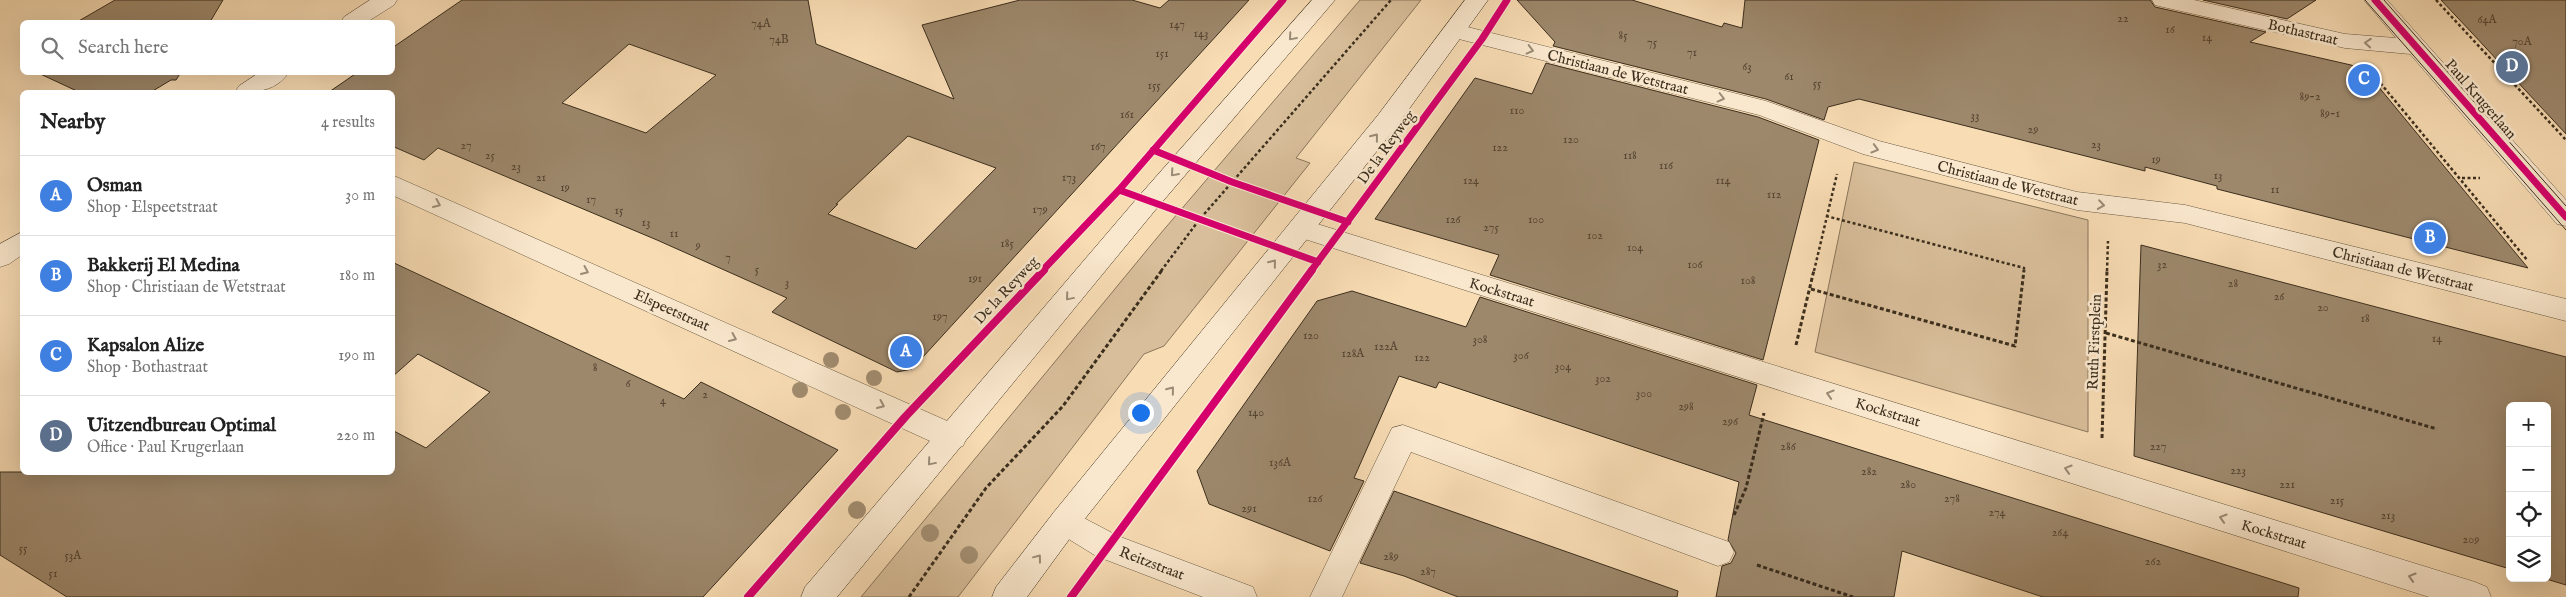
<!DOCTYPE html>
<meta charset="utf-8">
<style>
:root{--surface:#fff;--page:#f6f6f6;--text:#222;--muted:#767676;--line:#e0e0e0;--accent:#1a73e8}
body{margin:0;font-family:"IM FELL English",serif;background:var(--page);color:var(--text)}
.controls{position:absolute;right:15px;bottom:15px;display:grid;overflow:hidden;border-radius:8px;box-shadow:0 5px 20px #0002}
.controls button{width:45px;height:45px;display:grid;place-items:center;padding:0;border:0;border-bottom:1px solid var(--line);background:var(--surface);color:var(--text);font:25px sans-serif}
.you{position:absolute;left:1140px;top:412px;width:18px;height:18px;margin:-12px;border:4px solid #fff;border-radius:50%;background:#1a73e8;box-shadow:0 0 0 8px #1a73e833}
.badge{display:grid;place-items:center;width:32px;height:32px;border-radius:50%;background:var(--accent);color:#fff;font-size:16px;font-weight:700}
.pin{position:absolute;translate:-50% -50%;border:2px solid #fff;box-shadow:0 1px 5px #0006}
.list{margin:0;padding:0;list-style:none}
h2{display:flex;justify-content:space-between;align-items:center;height:65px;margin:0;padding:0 20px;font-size:21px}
h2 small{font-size:16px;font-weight:400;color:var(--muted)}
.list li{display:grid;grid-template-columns:32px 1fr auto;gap:15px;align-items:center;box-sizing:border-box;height:80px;padding:0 20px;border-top:1px solid var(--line)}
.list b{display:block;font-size:19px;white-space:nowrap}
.list p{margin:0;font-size:16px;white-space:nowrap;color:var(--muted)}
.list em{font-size:16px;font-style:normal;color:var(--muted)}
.icon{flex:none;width:28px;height:28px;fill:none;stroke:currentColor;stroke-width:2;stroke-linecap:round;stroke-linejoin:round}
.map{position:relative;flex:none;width:2566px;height:597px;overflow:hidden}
.search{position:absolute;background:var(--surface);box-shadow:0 5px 20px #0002;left:20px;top:20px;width:375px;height:55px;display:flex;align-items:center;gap:12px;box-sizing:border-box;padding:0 18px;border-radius:8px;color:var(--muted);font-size:19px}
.panel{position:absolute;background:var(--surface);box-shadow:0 5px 20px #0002;left:20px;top:90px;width:375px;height:385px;border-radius:8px}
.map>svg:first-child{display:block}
.green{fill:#d8be9a;stroke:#8a765c}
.building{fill:#9d886c;stroke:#3b2e1d;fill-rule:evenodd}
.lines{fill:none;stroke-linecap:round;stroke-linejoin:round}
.lane-casing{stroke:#6a5a43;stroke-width:1}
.street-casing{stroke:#6a5a43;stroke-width:1}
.secondary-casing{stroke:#3b2e1d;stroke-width:1}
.path-far1{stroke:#3b2e1d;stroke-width:2.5;stroke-dasharray:3 2.5;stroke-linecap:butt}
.path{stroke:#3b2e1d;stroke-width:3;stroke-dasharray:4 2.5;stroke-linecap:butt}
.lane{fill:#fae8ce;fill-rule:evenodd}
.street{fill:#fae8ce;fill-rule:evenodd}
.secondary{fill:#fae8ce;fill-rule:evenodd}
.tram{stroke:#3b2e1d;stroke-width:1}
.cycleway-far1-casing{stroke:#fae8ce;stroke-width:9}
.cycleway-casing{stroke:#fae8ce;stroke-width:11}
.cycleway-far1{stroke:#d6006c;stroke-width:7}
.cycleway{stroke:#d6006c;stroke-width:8}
.tree{fill:#a18c6f}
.oneway{stroke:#9a8b76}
.labels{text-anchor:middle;stroke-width:5;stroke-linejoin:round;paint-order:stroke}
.number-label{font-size:12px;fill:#544431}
.street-label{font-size:15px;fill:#3b2e1d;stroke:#fae8ce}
</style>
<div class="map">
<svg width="2566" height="597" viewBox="0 0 2566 597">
<rect width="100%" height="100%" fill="#f8dcb4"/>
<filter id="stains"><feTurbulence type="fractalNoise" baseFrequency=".004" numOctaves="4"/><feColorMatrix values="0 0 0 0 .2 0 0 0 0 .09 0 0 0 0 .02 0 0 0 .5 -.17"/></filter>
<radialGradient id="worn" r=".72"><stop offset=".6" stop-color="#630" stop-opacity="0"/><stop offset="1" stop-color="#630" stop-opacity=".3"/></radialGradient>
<!-- green -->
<path class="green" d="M 1360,0 L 1421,0 L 1296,158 L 1310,163 L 1164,346 L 1144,354 L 958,597 L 861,597 L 1161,233 Z
M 1854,162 L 2088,220 L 2088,432 L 1815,352 Z"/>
<!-- building -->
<path class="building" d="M 115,0 L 223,0 L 210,22 L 77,22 Z
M 462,0 L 808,0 L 816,44 L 954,99 L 922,25 L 1020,0 L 1132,0 L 1160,8 L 1169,0 L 1249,0 L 912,369 L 897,372 L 772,312 L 787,298 L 657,240 L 438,148 L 424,160 L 392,146 L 392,92 L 329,92 L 358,72 L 392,72 L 392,48 ZM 629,44 L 716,75 L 646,133 L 562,103 ZM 908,136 L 996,168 L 916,249 L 828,214 L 838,204 L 836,204 Z
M 1517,0 L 1632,0 L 1722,27 L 1724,23 L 1742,28 L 1745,0 L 2150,0 L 2155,7 L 2266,32 L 2250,42 L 2351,65 L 2368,74 L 2528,268 L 2217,189 L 2217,186 L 2145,167 L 2145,171 L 1859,99 L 1828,107 L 1824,120 L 1766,99 L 1553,46 L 1555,42 Z
M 2203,0 L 2316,0 L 2287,19 Z
M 2441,0 L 2566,0 L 2566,134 L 2472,33 Z
M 1546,63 L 1758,117 L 1819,140 L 1763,360 L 1490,275 L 1499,255 L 1375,219 L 1475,78 L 1532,94 Z
M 36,72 L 181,72 L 176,80 L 171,80 L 151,92 L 79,92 Z
M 2141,245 L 2566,357 L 2566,585 L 2543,578 L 2547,578 L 2547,406 L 2510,406 L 2510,569 L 2134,456 Z
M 392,262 L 684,399 L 701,382 L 838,450 L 703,597 L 67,597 L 0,555 L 0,472 L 392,472 L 392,430 L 426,448 L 490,392 L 418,354 L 392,377 Z
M 1352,291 L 1466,327 L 1480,297 L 1757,385 L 1749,415 L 2299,588 L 2298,597 L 2043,597 L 1902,551 L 1894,597 L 1716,597 L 1722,566 L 1731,563 L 1736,553 L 1728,540 L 1739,482 L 1439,382 L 1436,388 L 1399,376 L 1354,478 L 1364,481 L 1330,551 L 1209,504 L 1197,471 L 1317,301 Z
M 1394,491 L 1678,591 L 1677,597 L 1458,597 L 1404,576 L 1360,563 Z"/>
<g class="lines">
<!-- lane casing -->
<g class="lane-casing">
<path id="lane" d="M 1403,425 L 1729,542 L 1734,552 L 1729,562 L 1718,566 L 1411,452 L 1342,597 L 1310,597 L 1392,428 Z"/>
</g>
<!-- street casing -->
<g class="street-casing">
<path id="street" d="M 370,0 L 397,0 L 394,5 L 367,22 L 341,22 L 344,17 Z
M 2152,0 L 2194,0 L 2345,34 L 2396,38 L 2364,0 L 2387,0 L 2566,200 L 2566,226 L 2557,224 L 2410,54 L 2345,48 L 2163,7 L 2155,5 Z
M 1455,24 L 1766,101 L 1879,141 L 2077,192 L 2185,205 L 2566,299 L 2566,321 L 2185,223 L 2077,210 L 1863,154 L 1759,115 L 1447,36 L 1444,31 L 1447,26 Z
M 260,72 L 289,72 C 276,92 256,92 235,92 L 239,86 Z
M 392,175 L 963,428 L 967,437 L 963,446 L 952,449 L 941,446 L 392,195 Z
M 1301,219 L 2475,582 L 2487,587 L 2491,597 L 2429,597 L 1292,235 L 1288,228 L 1292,221 Z
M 22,232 L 22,255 L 9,264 L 0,267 L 0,244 Z
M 1065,508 L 1118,536 L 1253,587 L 1257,597 L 1203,597 L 1096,556 L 1054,530 L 1049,521 L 1054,512 Z"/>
</g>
<!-- secondary casing -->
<g class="secondary-casing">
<path id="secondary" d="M 1312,0 L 1335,0 L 1157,208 L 837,597 L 801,597 L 805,587 L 1139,196 Z
M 1465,0 L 1488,0 L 1396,127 L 1076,530 L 1027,597 L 992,597 L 996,587 L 1054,512 L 1378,115 Z"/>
</g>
<!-- path-far1 -->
<path class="path-far1" d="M 2436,0 L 2566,140
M 2377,79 L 2528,261
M 2462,178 L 2480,178
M 1826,216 L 2024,268 L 2024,271
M 1161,271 L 1199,220 L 1391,0
M 1814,271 L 1837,174
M 2107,271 L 2108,241"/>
<!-- path -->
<path class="path" d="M 1811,289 L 2015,346 L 2024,270
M 2106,333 L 2437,429
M 1796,345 L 1814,270
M 2102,438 L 2107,270
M 1734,515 L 1746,488 L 1764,413
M 1757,565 L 1853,597
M 909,597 L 986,488 L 1063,406 L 1162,270"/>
<!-- lane -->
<use href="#lane" class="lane"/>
<!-- street -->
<use href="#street" class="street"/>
<!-- secondary -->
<use href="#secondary" class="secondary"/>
<!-- tram -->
<path class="tram" d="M 2365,0 L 2566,230
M 2384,0 L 2566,206"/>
<!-- cycleway-far1 casing -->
<g class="cycleway-far1-casing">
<path id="cycleway-far1" d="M 2375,0 L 2566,217
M 1153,150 L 1232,182 L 1348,222
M 1119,190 L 1318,262
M 1042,271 L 1119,190 L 1283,0
M 1311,271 L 1482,39 L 1507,0"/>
</g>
<!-- cycleway casing -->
<g class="cycleway-casing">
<path id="cycleway" d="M 748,597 L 906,416 L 1044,270
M 1071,597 L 1312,270"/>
</g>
<!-- cycleway-far1 -->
<use href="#cycleway-far1" class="cycleway-far1"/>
<!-- cycleway -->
<use href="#cycleway" class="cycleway"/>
</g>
<!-- trees -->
<g class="tree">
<circle cx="831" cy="360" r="8"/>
<circle cx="874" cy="378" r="8"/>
<circle cx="800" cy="390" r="8"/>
<circle cx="843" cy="412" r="8"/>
<circle cx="857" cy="510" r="9"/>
<circle cx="930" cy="533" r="9"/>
<circle cx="969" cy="555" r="9"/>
</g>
<!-- one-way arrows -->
<defs><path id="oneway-chevron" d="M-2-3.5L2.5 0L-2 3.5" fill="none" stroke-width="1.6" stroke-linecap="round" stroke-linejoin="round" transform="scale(1.25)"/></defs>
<g class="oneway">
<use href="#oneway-chevron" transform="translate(1292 37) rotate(131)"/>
<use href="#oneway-chevron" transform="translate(2368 43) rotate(-176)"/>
<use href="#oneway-chevron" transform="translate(1530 50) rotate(14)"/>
<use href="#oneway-chevron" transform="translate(1721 98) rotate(14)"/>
<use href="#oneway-chevron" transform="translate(1375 137) rotate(-52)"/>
<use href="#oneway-chevron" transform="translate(1875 149) rotate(16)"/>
<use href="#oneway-chevron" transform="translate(1174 173) rotate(131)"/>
<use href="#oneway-chevron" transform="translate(437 204) rotate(24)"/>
<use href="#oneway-chevron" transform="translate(2101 205) rotate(8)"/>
<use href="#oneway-chevron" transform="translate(1273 263) rotate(-51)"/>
<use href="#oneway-chevron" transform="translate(585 271) rotate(24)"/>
<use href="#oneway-chevron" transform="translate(1069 297) rotate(130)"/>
<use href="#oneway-chevron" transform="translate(733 338) rotate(24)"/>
<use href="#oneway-chevron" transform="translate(1171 390) rotate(-51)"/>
<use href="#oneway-chevron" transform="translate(1830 394) rotate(-163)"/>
<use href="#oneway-chevron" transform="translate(881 405) rotate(24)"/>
<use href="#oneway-chevron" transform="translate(931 462) rotate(130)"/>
<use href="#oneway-chevron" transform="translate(2068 469) rotate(-163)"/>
<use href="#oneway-chevron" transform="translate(2223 518) rotate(-163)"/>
<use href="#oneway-chevron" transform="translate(1038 558) rotate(-53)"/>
<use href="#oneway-chevron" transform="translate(2412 577) rotate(-163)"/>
</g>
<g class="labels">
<!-- number labels -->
<g class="number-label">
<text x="2123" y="22">22</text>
<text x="2487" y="23">64A</text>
<text x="761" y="27">74A</text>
<text x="1177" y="28">147</text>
<text x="2170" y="33">16</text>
<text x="1201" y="37">143</text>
<text x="1623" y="39">85</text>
<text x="2207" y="41">14</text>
<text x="779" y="43">74B</text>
<text x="2522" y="45">70A</text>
<text x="1652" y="46">75</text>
<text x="1692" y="56">71</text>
<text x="1162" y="57">151</text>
<text x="1747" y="70">63</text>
<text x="1789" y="80">61</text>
<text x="1817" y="87">55</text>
<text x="1154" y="89">155</text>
<text x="2310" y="100">89-2</text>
<text x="1517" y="114">110</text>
<text x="2330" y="117">89-1</text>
<text x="1127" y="118">161</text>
<text x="1975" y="119">33</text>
<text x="2033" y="133">29</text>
<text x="1571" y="143">120</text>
<text x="2096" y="148">23</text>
<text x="466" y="149">27</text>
<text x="1098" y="150">167</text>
<text x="1500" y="151">122</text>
<text x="490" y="159">25</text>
<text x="1630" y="159">118</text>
<text x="2156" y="163">19</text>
<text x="1666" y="169">116</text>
<text x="516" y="170">23</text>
<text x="2218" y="179">13</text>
<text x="541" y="181">21</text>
<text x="1069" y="181">173</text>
<text x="1471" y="184">124</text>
<text x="1723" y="184">114</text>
<text x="565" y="191">19</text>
<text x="2275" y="193">11</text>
<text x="1774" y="198">112</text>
<text x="591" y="203">17</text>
<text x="1040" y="213">179</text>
<text x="619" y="214">15</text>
<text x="1453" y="223">126</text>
<text x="1536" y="223">100</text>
<text x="646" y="226">13</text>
<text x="1491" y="231">275</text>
<text x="674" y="237">11</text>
<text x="1595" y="239">102</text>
<text x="1007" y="247">185</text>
<text x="698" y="249">9</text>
<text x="1635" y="251">104</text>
<text x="728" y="261">7</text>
<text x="1695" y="268">106</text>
<text x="2162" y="268">32</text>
<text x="757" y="273">5</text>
<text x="975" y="282">191</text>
<text x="1748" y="284">108</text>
<text x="787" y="286">3</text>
<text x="2233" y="287">28</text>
<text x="2279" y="300">26</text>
<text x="2323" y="311">20</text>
<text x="940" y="320">197</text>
<text x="2365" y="322">18</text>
<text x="1311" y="339">120</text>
<text x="2437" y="342">14</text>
<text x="1480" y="343">308</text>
<text x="1386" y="350">122A</text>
<text x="1353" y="357">128A</text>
<text x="1521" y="359">306</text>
<text x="1422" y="361">122</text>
<text x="1563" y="370">304</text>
<text x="595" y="371">8</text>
<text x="1603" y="382">302</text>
<text x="628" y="387">6</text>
<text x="1644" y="397">300</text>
<text x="705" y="398">2</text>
<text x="663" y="404">4</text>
<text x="1686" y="410">298</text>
<text x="1256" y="416">140</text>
<text x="1730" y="425">296</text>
<text x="1788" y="450">286</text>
<text x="2158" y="450">227</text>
<text x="1280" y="466">136A</text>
<text x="2238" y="474">223</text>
<text x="1869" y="475">282</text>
<text x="1908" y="488">280</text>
<text x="2287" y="488">221</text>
<text x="1315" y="502">126</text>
<text x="1952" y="502">278</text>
<text x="2337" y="504">215</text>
<text x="1249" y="512">291</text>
<text x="1997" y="516">274</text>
<text x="2388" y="519">213</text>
<text x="2060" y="536">264</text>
<text x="2471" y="543">209</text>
<text x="23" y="552">55</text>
<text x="73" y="559">53A</text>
<text x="1391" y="560">289</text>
<text x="2153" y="565">262</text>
<text x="1428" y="575">287</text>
<text x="53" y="577">51</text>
</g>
<!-- street labels -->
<g class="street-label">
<text transform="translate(2303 32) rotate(13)" y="5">Bothastraat</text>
<text transform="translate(1618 72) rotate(14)" y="5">Christiaan de Wetstraat</text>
<text transform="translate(2481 99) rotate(49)" y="5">Paul Krugerlaan</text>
<text transform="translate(1386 147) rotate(-54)" y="5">De la Reyweg</text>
<text transform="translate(2008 183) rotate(14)" y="5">Christiaan de Wetstraat</text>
<text transform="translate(2403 269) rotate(14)" y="5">Christiaan de Wetstraat</text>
<text transform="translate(1006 290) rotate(-47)" y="5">De la Reyweg</text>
<text transform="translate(1502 292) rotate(17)" y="5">Kockstraat</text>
<text transform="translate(672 310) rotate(24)" y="5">Elspeetstraat</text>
<text transform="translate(2094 342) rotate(-88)" y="5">Ruth Firstplein</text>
<text transform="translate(1888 412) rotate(17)" y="5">Kockstraat</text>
<text transform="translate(2274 534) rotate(17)" y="5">Kockstraat</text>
<text transform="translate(1152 563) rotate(21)" y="5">Reitzstraat</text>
</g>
</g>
<rect width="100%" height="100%" filter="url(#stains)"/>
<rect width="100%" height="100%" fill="url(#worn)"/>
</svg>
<div class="controls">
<button>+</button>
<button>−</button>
<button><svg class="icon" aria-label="locate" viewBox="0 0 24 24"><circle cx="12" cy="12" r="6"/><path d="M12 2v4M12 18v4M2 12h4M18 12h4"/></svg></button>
<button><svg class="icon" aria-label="layers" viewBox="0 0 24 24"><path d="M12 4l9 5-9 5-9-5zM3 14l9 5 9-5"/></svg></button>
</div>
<div class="you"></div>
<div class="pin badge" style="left:906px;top:352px;background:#3f7fe0">A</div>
<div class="pin badge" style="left:2430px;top:238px;background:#3f7fe0">B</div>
<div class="pin badge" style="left:2364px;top:80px;background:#3f7fe0">C</div>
<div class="pin badge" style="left:2512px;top:67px;background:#5c6f8a">D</div>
<div class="search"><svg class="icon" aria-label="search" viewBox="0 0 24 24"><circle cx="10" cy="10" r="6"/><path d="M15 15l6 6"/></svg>Search here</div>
<section class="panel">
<h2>Nearby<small>4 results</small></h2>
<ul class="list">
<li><span class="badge" style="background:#3f7fe0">A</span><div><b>Osman</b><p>Shop · Elspeetstraat</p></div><em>30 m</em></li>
<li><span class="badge" style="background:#3f7fe0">B</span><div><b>Bakkerij El Medina</b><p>Shop · Christiaan de Wetstraat</p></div><em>180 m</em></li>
<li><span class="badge" style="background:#3f7fe0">C</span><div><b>Kapsalon Alize</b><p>Shop · Bothastraat</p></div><em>190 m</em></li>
<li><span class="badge" style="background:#5c6f8a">D</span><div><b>Uitzendbureau Optimal</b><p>Office · Paul Krugerlaan</p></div><em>220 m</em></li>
</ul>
</section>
</div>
